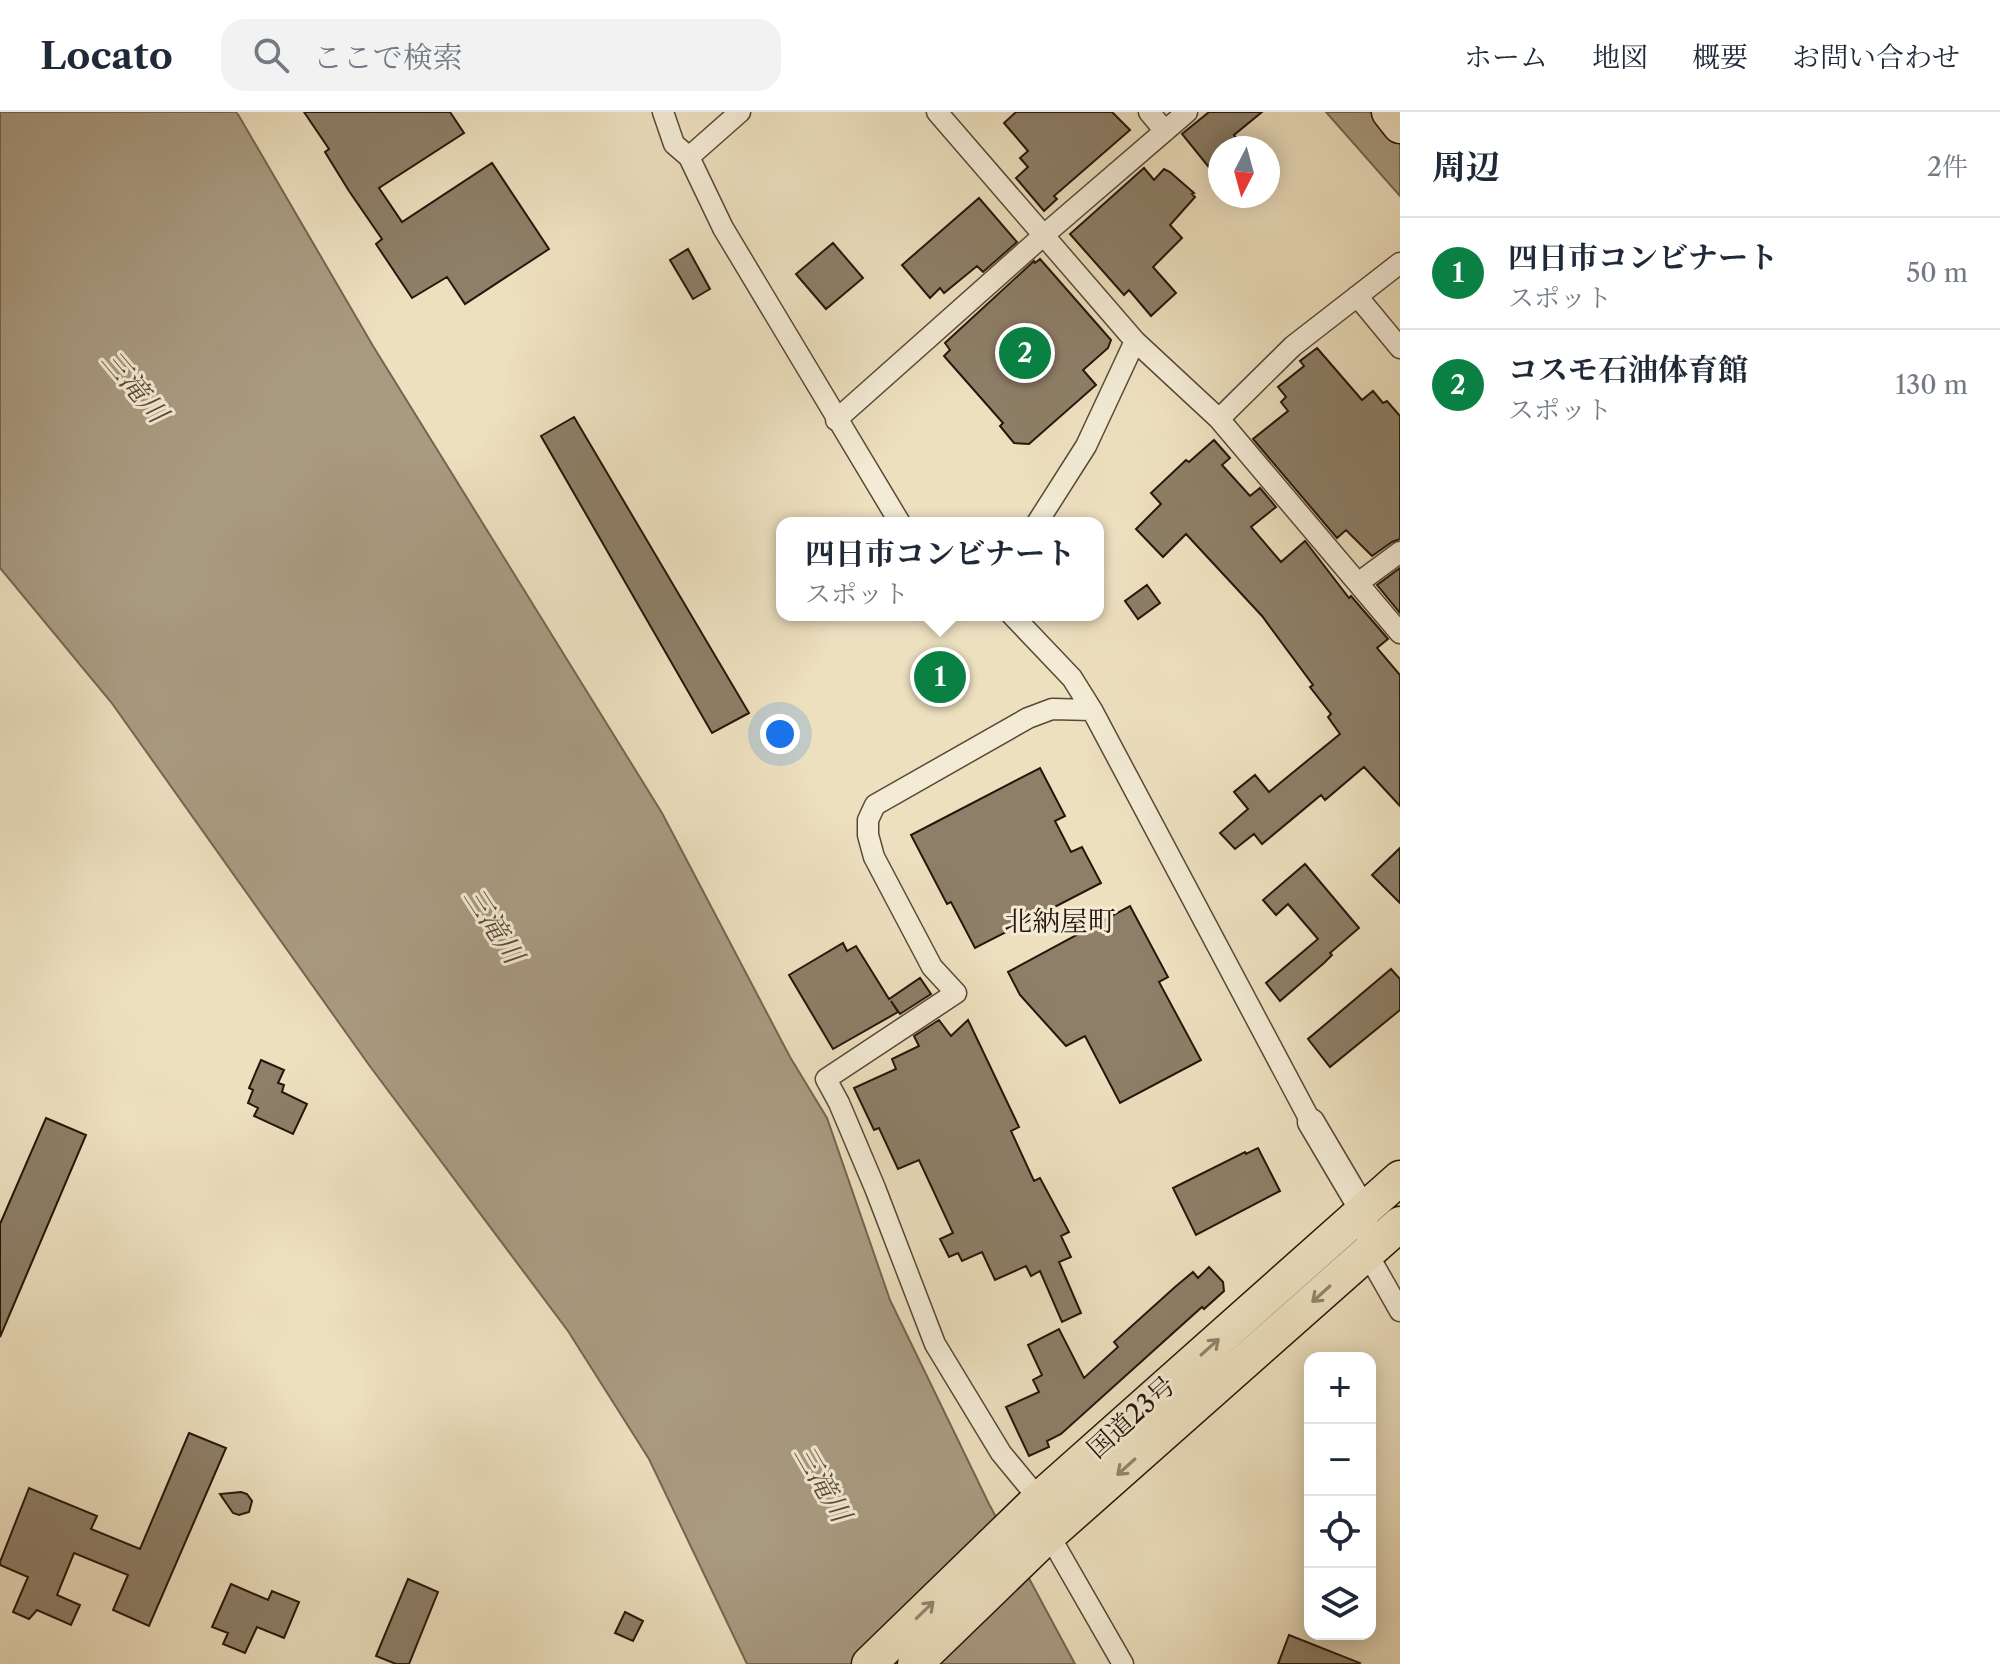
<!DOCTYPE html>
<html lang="ja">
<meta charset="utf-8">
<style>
:root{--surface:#fff;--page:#f2f2f3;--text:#1f2937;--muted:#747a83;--line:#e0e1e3;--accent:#0b8043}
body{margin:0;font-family:"Libre Caslon Text","Noto Serif JP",serif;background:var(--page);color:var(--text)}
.controls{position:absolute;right:24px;bottom:24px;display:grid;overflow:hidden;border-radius:16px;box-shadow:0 4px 20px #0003}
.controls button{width:72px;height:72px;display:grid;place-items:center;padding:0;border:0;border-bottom:2px solid var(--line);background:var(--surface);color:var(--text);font:40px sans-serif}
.compass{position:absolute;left:1208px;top:24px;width:72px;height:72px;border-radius:50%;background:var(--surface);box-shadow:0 4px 20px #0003;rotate:186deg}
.you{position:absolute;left:780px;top:622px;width:28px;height:28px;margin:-20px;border:6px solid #fff;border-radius:50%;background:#1a73e8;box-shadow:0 0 0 12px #1a73e833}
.badge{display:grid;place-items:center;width:52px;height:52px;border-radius:50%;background:var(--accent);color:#fff;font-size:26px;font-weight:700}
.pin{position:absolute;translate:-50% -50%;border:4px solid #fff;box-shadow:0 2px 8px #0006}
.popup{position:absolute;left:776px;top:405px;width:328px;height:104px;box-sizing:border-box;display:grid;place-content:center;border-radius:16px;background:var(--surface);filter:drop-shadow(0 2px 6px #0005);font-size:26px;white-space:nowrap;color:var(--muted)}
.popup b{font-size:30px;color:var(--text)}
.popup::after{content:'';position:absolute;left:50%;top:100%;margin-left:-16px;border:16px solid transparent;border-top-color:var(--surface)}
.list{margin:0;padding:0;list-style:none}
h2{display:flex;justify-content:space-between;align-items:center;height:104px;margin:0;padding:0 32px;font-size:34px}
h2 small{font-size:26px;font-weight:400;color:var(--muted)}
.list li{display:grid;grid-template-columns:52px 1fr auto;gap:24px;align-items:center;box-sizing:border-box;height:112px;padding:0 32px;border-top:2px solid var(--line)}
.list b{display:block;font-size:30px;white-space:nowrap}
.list p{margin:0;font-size:26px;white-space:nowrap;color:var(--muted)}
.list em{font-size:26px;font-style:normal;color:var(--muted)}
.icon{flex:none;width:44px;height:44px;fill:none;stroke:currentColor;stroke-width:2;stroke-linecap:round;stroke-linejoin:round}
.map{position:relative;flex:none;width:1400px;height:1552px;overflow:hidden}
header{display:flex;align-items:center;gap:48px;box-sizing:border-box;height:112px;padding:0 40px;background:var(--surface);border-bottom:2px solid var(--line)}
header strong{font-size:38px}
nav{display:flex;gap:44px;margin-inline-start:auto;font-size:28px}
.search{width:560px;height:72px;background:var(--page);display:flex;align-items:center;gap:20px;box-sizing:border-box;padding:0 28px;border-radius:24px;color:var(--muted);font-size:30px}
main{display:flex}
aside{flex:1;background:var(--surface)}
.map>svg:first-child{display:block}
.water{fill:#a99b81;stroke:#756551;stroke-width:2}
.building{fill:#8d7f68;stroke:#26150a;stroke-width:2}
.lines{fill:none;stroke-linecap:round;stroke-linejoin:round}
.minor-casing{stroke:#584837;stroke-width:23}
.tertiary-casing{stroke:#584837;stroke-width:29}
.trunk-casing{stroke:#26150a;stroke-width:37}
.minor{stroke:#f3ebd5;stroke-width:20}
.tertiary{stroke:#f3ebd5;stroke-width:26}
.trunk{stroke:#ede0bf;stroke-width:34}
.oneway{stroke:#93856e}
.labels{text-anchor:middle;stroke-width:6;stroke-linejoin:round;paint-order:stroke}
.street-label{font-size:26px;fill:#26150a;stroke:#f3ebd5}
.water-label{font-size:28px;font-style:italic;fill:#5a4b3a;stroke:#f3ebd5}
.neighbourhood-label{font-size:28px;fill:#26150a;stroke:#f3ebd5}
</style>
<header>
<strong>Locato</strong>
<div class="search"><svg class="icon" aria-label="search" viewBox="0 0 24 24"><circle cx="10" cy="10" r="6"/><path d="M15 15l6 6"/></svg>ここで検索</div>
<nav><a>ホーム</a><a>地図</a><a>概要</a><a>お問い合わせ</a></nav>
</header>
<main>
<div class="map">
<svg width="1400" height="1552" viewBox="0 0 1400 1552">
<rect width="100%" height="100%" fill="#ede0bf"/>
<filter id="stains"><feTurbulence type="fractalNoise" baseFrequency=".0025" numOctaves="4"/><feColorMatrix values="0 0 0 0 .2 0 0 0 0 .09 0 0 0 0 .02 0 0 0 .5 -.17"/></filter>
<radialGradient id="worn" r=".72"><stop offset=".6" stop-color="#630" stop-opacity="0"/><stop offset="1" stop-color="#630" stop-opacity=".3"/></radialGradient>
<!-- water -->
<path class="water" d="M 0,0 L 236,0 L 239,4 L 373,234 L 662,701 L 790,945 L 827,1006 L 890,1188 L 989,1392 L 1075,1552 L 747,1552 L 649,1347 L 568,1219 L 369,953 L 111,590 L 0,456 Z
M 1326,0 L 1400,0 L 1400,84 Z"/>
<!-- building -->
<path class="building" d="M 304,0 L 450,0 L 464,21 L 379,76 L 402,110 L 492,51 L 549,137 L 465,192 L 447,165 L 412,186 L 376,132 L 382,127 L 349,79 L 325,40 L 329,37 Z
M 1016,0 L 1112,0 L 1130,18 L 1054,84 L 1057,87 L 1044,99 L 1016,66 L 1028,55 L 1020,46 L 1028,39 L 1004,11 Z
M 1209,0 L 1262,0 L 1234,23 L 1237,27 L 1226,36 L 1220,36 L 1220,69 L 1182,22 Z
M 1144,56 L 1154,68 L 1164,57 L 1170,60 L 1194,81 L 1192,82 L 1195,85 L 1170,113 L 1182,126 L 1153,155 L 1176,181 L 1151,204 L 1129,178 L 1124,183 L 1070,122 Z
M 979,86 L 1017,130 L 983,160 L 977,154 L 944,181 L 940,176 L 930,186 L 902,153 Z
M 833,131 L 863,166 L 826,197 L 796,162 Z
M 688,137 L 710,177 L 693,187 L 670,148 Z
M 1040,147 L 1111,228 L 1108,236 L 1083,258 L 1096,273 L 1029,332 L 1014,331 L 1000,314 L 1003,311 L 944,244 L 950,238 L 945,231 L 1034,149 L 1035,151 Z
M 1317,236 L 1362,288 L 1373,279 L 1383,291 L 1387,289 L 1400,304 L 1400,427 L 1392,430 L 1372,444 L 1346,418 L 1337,426 L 1253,327 L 1288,299 L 1281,290 L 1286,285 L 1278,275 L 1304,254 L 1300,249 Z
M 574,305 L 749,601 L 712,621 L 541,324 Z
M 1214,328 L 1230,346 L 1222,353 L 1250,384 L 1260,376 L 1276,395 L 1251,415 L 1281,450 L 1305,429 L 1349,486 L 1351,484 L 1388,527 L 1377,536 L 1400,563 L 1400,694 L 1364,655 L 1325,688 L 1321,683 L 1262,732 L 1254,722 L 1235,737 L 1220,721 L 1248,697 L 1234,680 L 1255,663 L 1269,680 L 1340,622 L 1328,605 L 1331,602 L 1310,575 L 1313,573 L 1262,504 L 1186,422 L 1163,445 L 1136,417 L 1161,392 L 1151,381 L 1186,348 L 1189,350 Z
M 1400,456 L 1400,501 L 1377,473 Z
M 1147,473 L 1160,491 L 1138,507 L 1125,489 Z
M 1040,656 L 1065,704 L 1055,709 L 1071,740 L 1082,735 L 1101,771 L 975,836 L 951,790 L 947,792 L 911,723 Z
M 1400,736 L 1400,791 L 1372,763 Z
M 1305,752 L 1359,816 L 1330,841 L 1332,843 L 1324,851 L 1280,889 L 1266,871 L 1318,827 L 1288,792 L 1276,803 L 1263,788 Z
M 1130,794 L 1168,865 L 1159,870 L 1201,948 L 1120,991 L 1085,924 L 1066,934 L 1020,883 L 1008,860 Z
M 843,831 L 847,839 L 856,834 L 889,887 L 920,866 L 931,882 L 900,902 L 891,889 L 898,900 L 833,937 L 789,863 Z
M 1391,857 L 1400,867 L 1400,898 L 1330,955 L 1308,927 Z
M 939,908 L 951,924 L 968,908 L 1019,1015 L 1011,1019 L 1034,1069 L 1040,1066 L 1069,1120 L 1061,1124 L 1071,1145 L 1059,1150 L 1081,1201 L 1062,1210 L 1040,1159 L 1031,1164 L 1026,1154 L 995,1168 L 982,1140 L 962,1149 L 958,1141 L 949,1145 L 940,1127 L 953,1121 L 919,1048 L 898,1057 L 879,1016 L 874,1018 L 854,976 L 896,957 L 892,947 L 919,934 L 914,924 Z
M 261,948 L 284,958 L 278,971 L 284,973 L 282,980 L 307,992 L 293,1022 L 254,1004 L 258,996 L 248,991 L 253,978 L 249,976 Z
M 46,1006 L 86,1023 L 0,1225 L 0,1112 Z
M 1258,1036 L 1280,1079 L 1196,1123 L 1173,1076 L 1245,1040 L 1246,1042 Z
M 1209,1155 L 1223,1170 L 1224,1179 L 1204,1197 L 1202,1195 L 1061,1322 L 1047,1329 L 1049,1335 L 1029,1344 L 1006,1295 L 1039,1280 L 1033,1268 L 1042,1263 L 1028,1233 L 1059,1217 L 1084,1266 L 1118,1235 L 1114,1230 L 1175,1175 L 1193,1160 L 1198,1166 Z
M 189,1321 L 226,1336 L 149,1514 L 113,1498 L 128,1463 L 74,1441 L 57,1483 L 80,1493 L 71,1513 L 37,1498 L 29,1507 L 13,1500 L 28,1465 L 0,1453 L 0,1450 L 29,1376 L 97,1404 L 91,1417 L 140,1437 Z
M 241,1380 L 247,1382 L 252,1389 L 249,1400 L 239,1403 L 233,1401 L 220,1382 Z
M 408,1467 L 438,1480 L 409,1552 L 396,1552 L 376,1544 Z
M 231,1472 L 268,1488 L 272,1479 L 299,1490 L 284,1526 L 257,1515 L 245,1541 L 223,1532 L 228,1521 L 212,1515 Z
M 625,1500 L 643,1509 L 633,1529 L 615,1521 Z
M 1289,1523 L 1360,1551 L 1359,1552 L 1278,1552 Z"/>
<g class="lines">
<!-- minor casing -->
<g class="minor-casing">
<path id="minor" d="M 663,0 L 674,32 L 689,45 L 723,116 L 900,411
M 937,0 L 1135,229 L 1219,307 L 1400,521
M 1149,0 L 1165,19
M 689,45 L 740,0
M 1357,184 L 1400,236
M 1219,307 L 1293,234 L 1400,151
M 836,308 L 1044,123 L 1187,0
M 1037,411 L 1086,334 L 1135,229
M 1358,471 L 1400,440
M 1012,503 L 1072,566 L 1092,598 L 1311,1010
M 1367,1141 L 1400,1199
M 1039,1387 L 1001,1341 L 935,1232 L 875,1076 L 839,991 L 826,967 L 956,881 L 932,855 L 874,745 L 868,723 L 868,708 L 875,693 L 1028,606 L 1052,597 L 1092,598
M 1049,1423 L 1123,1552"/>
</g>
<!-- tertiary casing -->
<g class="tertiary-casing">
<path id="tertiary" d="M 1311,1010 L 1363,1098 L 1365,1117"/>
</g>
<!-- trunk casing -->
<g class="trunk-casing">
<path id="trunk" d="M 1389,0 L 1400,14
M 869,1552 L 1039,1387 L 1400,1066
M 915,1552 L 1042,1429 L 1400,1112"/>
</g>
<!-- minor -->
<use href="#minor" class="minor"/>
<!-- tertiary -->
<use href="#tertiary" class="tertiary"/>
<!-- trunk -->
<use href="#trunk" class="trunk"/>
</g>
<!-- one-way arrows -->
<defs><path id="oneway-shaft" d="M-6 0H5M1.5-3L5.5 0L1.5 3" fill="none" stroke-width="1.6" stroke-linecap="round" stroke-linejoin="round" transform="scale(2)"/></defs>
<g class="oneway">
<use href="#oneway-shaft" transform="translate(1321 1182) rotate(138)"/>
<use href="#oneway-shaft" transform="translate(1210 1235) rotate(-42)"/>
<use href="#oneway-shaft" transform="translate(1126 1355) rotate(138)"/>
<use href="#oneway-shaft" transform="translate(925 1498) rotate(-44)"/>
</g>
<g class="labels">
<!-- street labels -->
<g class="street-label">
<text transform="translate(1131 1305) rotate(-42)" y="9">国道23号</text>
</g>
<!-- water labels -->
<g class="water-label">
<text transform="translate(135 274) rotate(50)" y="10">三滝川</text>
<text transform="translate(494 813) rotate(57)" y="10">三滝川</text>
<text transform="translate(823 1371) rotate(60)" y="10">三滝川</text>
</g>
<!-- neighbourhood labels -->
<g class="neighbourhood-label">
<text x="1060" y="819">北納屋町</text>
</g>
</g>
<rect width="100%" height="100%" filter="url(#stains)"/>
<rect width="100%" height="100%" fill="url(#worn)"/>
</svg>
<div class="controls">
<button>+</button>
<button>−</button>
<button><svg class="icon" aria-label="locate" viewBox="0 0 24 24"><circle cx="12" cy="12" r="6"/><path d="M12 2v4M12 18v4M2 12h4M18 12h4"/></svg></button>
<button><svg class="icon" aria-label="layers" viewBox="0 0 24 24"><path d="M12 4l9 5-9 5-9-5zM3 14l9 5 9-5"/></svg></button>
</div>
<svg class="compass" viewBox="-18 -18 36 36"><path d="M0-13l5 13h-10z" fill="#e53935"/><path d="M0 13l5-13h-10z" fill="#747a83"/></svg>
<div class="you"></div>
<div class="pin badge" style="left:940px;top:565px">1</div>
<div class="popup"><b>四日市コンビナート</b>スポット</div>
<div class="pin badge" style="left:1025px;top:241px">2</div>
</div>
<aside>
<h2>周辺<small>2件</small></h2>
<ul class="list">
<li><span class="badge">1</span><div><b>四日市コンビナート</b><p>スポット</p></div><em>50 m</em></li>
<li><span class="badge">2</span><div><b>コスモ石油体育館</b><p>スポット</p></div><em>130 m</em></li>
</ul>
</aside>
</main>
